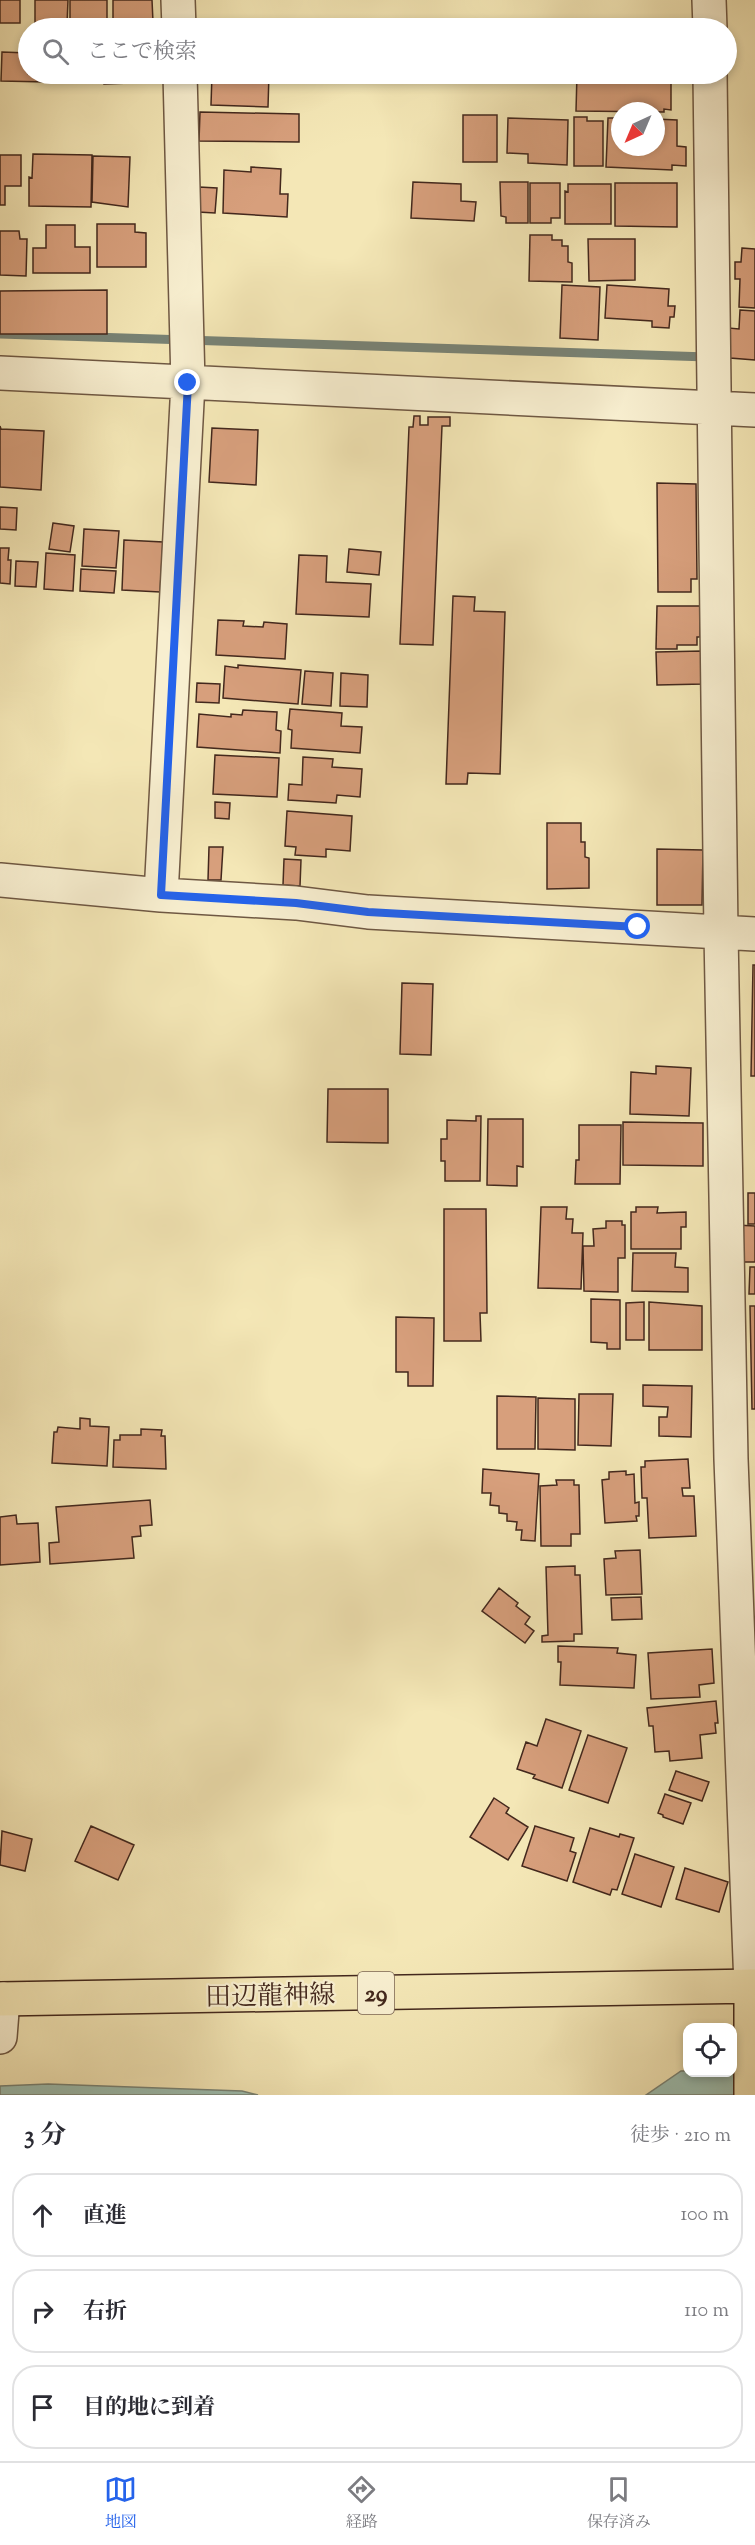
<!DOCTYPE html>
<html lang="ja">
<meta charset="utf-8">
<style>
:root{--surface:#fff;--page:#f7f7f7;--text:#2b2b33;--muted:#7c7c81;--line:#e1e1e2;--accent:#2563eb}
body{margin:0;font-family:"Sorts Mill Goudy","Noto Serif JP",serif;background:var(--page);color:var(--text)}
.controls{position:absolute;right:18px;bottom:18px;display:grid;overflow:hidden;border-radius:12px;box-shadow:0 3px 9px #0003}
.controls button{width:54px;height:54px;display:grid;place-items:center;padding:0;border:0;border-bottom:2px solid var(--line);background:var(--surface);color:var(--text);font:30px sans-serif}
.compass{position:absolute;left:611px;top:102px;width:54px;height:54px;border-radius:50%;background:var(--surface);box-shadow:0 3px 9px #0003;rotate:224deg}
.stop{position:absolute;width:18px;height:18px;margin:-14px;border:4px solid #2563eb;border-radius:50%;background:#fff}
.stop.end{background:#2563eb;border-color:#fff;box-shadow:0 2px 6px #0008}
.list{margin:0;padding:0;list-style:none}
h2{display:flex;justify-content:space-between;align-items:center;height:78px;margin:0;padding:0 24px;font-size:26px}
h2 small{font-size:20px;font-weight:400;color:var(--muted)}
.list li{display:grid;grid-template-columns:39px 1fr auto;gap:18px;align-items:center;box-sizing:border-box;height:84px;margin:0 12px 12px;padding:0 12px;border:2px solid var(--line);border-radius:24px}
.list b{display:block;font-size:22px;white-space:nowrap}
.list em{font-size:20px;font-style:normal;color:var(--muted)}
.icon{flex:none;width:33px;height:33px;fill:none;stroke:currentColor;stroke-width:2;stroke-linecap:round;stroke-linejoin:round}
.map{position:relative;flex:none;width:755px;height:2095px;overflow:hidden}
.search{position:absolute;background:var(--surface);box-shadow:0 3px 9px #0003;left:18px;right:18px;top:18px;height:66px;display:flex;align-items:center;gap:15px;box-sizing:border-box;padding:0 21px;border-radius:33px;color:var(--muted);font-size:22px}
.sheet{height:366px;background:var(--surface)}
nav{display:flex;justify-content:space-around;align-items:center;box-sizing:border-box;height:84px;border-top:2px solid var(--line);background:var(--surface);font-size:16px;color:var(--muted)}
nav a{display:grid;justify-items:center;gap:3px}
nav .on{color:var(--accent)}
.map>svg:first-child{display:block}
.water{fill:#9cbfb2;stroke:#788376;stroke-width:1.5}
.lines{fill:none;stroke-linecap:round;stroke-linejoin:round}
.stream{stroke:#788376;stroke-width:9}
.building{fill:#d79f7c;stroke:#43281d;stroke-width:1.5}
.minor-casing{stroke:#6f5843;stroke-width:36}
.primary-casing{stroke:#43281d;stroke-width:36}
.minor{stroke:#f8efd0;stroke-width:33}
.primary{stroke:#f4e7b6;stroke-width:33}
.route{stroke:#2563eb;stroke-width:8}
.labels{text-anchor:middle;stroke-width:4.5;stroke-linejoin:round;paint-order:stroke}
.shield{fill:#f8efd0;stroke:#796453;stroke-width:1.5}
.shield-label{font-size:24px;font-weight:bold;fill:#43281d}
.street-label{font-size:26px;fill:#43281d;stroke:#f8efd0}
</style>
<div class="map">
<svg width="755" height="2095" viewBox="0 0 755 2095">
<rect width="100%" height="100%" fill="#f4e7b6"/>
<filter id="stains"><feTurbulence type="fractalNoise" baseFrequency=".00333" numOctaves="4"/><feColorMatrix values="0 0 0 0 .2 0 0 0 0 .09 0 0 0 0 .02 0 0 0 .5 -.17"/></filter>
<radialGradient id="worn" r=".72"><stop offset=".6" stop-color="#630" stop-opacity="0"/><stop offset="1" stop-color="#630" stop-opacity=".3"/></radialGradient>
<!-- water -->
<path class="water" d="M 681,2071 L 755,2071 L 755,2095 L 646,2095 Z
M 48,2084 L 242,2091 L 258,2095 L 0,2095 L 0,2086 Z"/>
<g class="lines">
<!-- stream -->
<path class="stream" d="M 0,334 L 708,357"/>
</g>
<!-- building -->
<path class="building" d="M 0,0 L 20,0 L 20,23 L 0,23 Z
M 35,0 L 68,0 L 67,24 L 35,24 Z
M 70,0 L 107,0 L 107,25 L 70,25 Z
M 113,0 L 152,0 L 153,22 L 113,23 Z
M 2,52 L 28,53 L 28,74 L 47,74 L 47,82 L 1,81 Z
M 85,74 L 129,74 L 130,83 L 104,84 L 104,74 Z
M 212,74 L 269,74 L 268,107 L 211,105 Z
M 577,74 L 671,74 L 671,110 L 664,109 L 664,112 L 576,111 Z
M 200,112 L 299,114 L 299,142 L 199,141 Z
M 463,115 L 497,115 L 497,162 L 463,162 Z
M 574,117 L 587,117 L 587,121 L 603,121 L 603,166 L 574,166 Z
M 508,118 L 568,120 L 567,165 L 528,163 L 528,154 L 507,153 Z
M 608,118 L 620,118 L 620,147 L 656,147 L 656,119 L 677,120 L 677,146 L 686,147 L 686,166 L 672,165 L 672,170 L 606,167 Z
M 33,154 L 92,155 L 91,207 L 29,206 L 29,177 L 32,178 Z
M 0,155 L 21,155 L 21,186 L 5,186 L 5,205 L 0,205 Z
M 93,156 L 130,157 L 128,207 L 92,202 Z
M 251,167 L 281,169 L 280,194 L 288,194 L 287,217 L 223,213 L 224,170 L 251,172 Z
M 413,182 L 461,184 L 461,201 L 476,202 L 474,221 L 411,218 Z
M 500,182 L 528,182 L 528,223 L 506,223 L 506,217 L 501,216 Z
M 530,183 L 560,183 L 560,218 L 551,218 L 551,223 L 530,223 Z
M 615,183 L 677,183 L 677,227 L 615,226 Z
M 568,184 L 611,184 L 611,224 L 565,224 L 565,191 L 568,192 Z
M 199,187 L 217,188 L 215,213 L 198,212 Z
M 97,224 L 135,224 L 135,232 L 146,233 L 146,267 L 97,267 Z
M 46,225 L 75,225 L 75,247 L 90,247 L 90,273 L 33,273 L 33,248 L 46,248 Z
M 0,231 L 19,231 L 20,239 L 27,239 L 26,276 L 0,275 Z
M 530,235 L 552,235 L 552,240 L 562,240 L 562,246 L 568,246 L 568,262 L 572,263 L 572,282 L 529,281 Z
M 588,239 L 635,239 L 635,280 L 589,281 Z
M 742,248 L 755,249 L 755,308 L 739,307 L 740,279 L 735,279 L 735,262 L 741,262 Z
M 562,285 L 600,287 L 598,340 L 560,338 Z
M 607,285 L 669,289 L 668,306 L 675,306 L 674,317 L 670,317 L 669,328 L 652,327 L 652,321 L 605,318 Z
M 107,290 L 107,334 L 0,334 L 0,291 Z
M 740,310 L 755,311 L 755,360 L 730,358 L 729,328 L 739,329 Z
M 414,416 L 420,416 L 420,425 L 428,425 L 428,417 L 450,417 L 450,426 L 442,426 L 433,645 L 400,644 L 409,427 L 413,427 Z
M 0,426 L 1,429 L 44,431 L 41,490 L 0,487 Z
M 212,428 L 258,430 L 256,485 L 209,482 Z
M 657,483 L 696,484 L 697,579 L 691,579 L 691,592 L 658,592 Z
M 0,507 L 17,508 L 16,530 L 0,529 Z
M 53,523 L 74,526 L 70,552 L 49,549 Z
M 84,529 L 119,531 L 116,568 L 82,566 Z
M 124,540 L 163,542 L 160,592 L 122,590 Z
M 0,548 L 9,548 L 8,560 L 11,560 L 10,584 L 0,583 Z
M 349,549 L 381,552 L 379,575 L 347,572 Z
M 46,553 L 75,555 L 73,591 L 44,589 Z
M 299,555 L 327,556 L 326,582 L 371,584 L 369,617 L 296,614 Z
M 16,561 L 38,562 L 36,587 L 15,586 Z
M 81,569 L 116,571 L 114,593 L 80,591 Z
M 453,596 L 475,597 L 474,611 L 505,612 L 500,774 L 468,773 L 467,784 L 446,784 Z
M 657,606 L 700,606 L 700,637 L 697,637 L 697,645 L 677,645 L 677,649 L 656,649 Z
M 218,620 L 244,621 L 243,626 L 263,627 L 264,622 L 287,624 L 285,659 L 216,655 Z
M 702,651 L 704,684 L 657,685 L 656,652 Z
M 238,665 L 301,670 L 298,704 L 223,698 L 225,666 L 238,668 Z
M 305,671 L 333,673 L 331,706 L 302,704 Z
M 341,673 L 368,675 L 367,707 L 340,706 Z
M 197,683 L 220,684 L 219,703 L 196,702 Z
M 290,709 L 342,713 L 341,726 L 362,727 L 360,753 L 291,748 L 292,730 L 288,729 Z
M 243,710 L 277,712 L 276,730 L 281,731 L 280,753 L 197,747 L 199,714 L 231,717 L 231,714 L 242,715 Z
M 215,755 L 279,758 L 277,797 L 213,794 Z
M 303,757 L 333,759 L 332,767 L 362,769 L 360,797 L 337,795 L 336,803 L 288,800 L 289,784 L 302,785 Z
M 215,802 L 230,803 L 229,819 L 215,818 Z
M 287,811 L 352,816 L 350,851 L 326,849 L 326,857 L 295,855 L 296,847 L 285,846 Z
M 547,823 L 581,823 L 581,842 L 585,842 L 585,857 L 589,858 L 589,888 L 547,889 Z
M 209,847 L 223,847 L 221,880 L 208,880 Z
M 657,849 L 703,850 L 702,905 L 657,905 Z
M 284,859 L 301,860 L 300,886 L 283,885 Z
M 753,965 L 755,965 L 755,1076 L 751,1076 Z
M 402,983 L 433,984 L 431,1055 L 400,1054 Z
M 656,1066 L 691,1068 L 689,1116 L 630,1114 L 631,1072 L 656,1074 Z
M 328,1089 L 388,1089 L 388,1143 L 327,1142 Z
M 476,1116 L 481,1116 L 480,1181 L 445,1181 L 445,1161 L 441,1161 L 441,1139 L 447,1139 L 447,1120 L 476,1121 Z
M 488,1119 L 523,1119 L 523,1167 L 517,1166 L 517,1186 L 487,1185 Z
M 623,1122 L 703,1123 L 703,1166 L 623,1165 Z
M 579,1125 L 621,1125 L 620,1184 L 575,1184 L 576,1160 L 579,1160 Z
M 748,1193 L 755,1193 L 755,1224 L 748,1224 Z
M 541,1207 L 567,1207 L 566,1219 L 573,1219 L 572,1233 L 583,1233 L 581,1289 L 538,1288 Z
M 636,1207 L 658,1207 L 657,1213 L 686,1212 L 686,1227 L 681,1227 L 681,1249 L 631,1249 L 631,1212 L 636,1212 Z
M 444,1209 L 486,1209 L 487,1313 L 480,1313 L 481,1341 L 444,1341 Z
M 606,1221 L 622,1221 L 622,1225 L 625,1225 L 625,1258 L 618,1258 L 618,1292 L 584,1291 L 583,1246 L 594,1246 L 593,1229 L 606,1228 Z
M 736,1225 L 755,1226 L 755,1262 L 737,1262 Z
M 633,1253 L 676,1253 L 675,1267 L 688,1268 L 688,1292 L 632,1291 Z
M 750,1267 L 755,1267 L 755,1294 L 749,1294 Z
M 591,1299 L 620,1300 L 620,1349 L 607,1349 L 607,1343 L 591,1342 Z
M 644,1302 L 644,1340 L 626,1340 L 626,1303 Z
M 649,1302 L 702,1306 L 702,1350 L 649,1350 Z
M 750,1306 L 755,1306 L 755,1409 L 752,1409 Z
M 396,1317 L 434,1318 L 433,1386 L 408,1386 L 408,1372 L 396,1372 Z
M 643,1385 L 692,1386 L 691,1437 L 659,1436 L 659,1417 L 667,1417 L 668,1407 L 643,1406 Z
M 579,1394 L 613,1394 L 611,1446 L 578,1445 Z
M 497,1396 L 536,1397 L 535,1449 L 497,1449 Z
M 538,1398 L 575,1399 L 575,1450 L 538,1449 Z
M 80,1418 L 90,1419 L 90,1426 L 109,1427 L 107,1466 L 52,1463 L 54,1432 L 57,1432 L 58,1427 L 80,1429 Z
M 141,1429 L 162,1430 L 161,1436 L 165,1436 L 166,1469 L 113,1467 L 114,1440 L 120,1440 L 120,1435 L 141,1435 Z
M 688,1459 L 690,1488 L 682,1488 L 683,1496 L 694,1496 L 696,1536 L 649,1538 L 647,1498 L 642,1498 L 641,1467 L 645,1467 L 645,1461 Z
M 483,1469 L 539,1474 L 535,1541 L 521,1540 L 522,1530 L 516,1530 L 517,1522 L 507,1521 L 507,1514 L 499,1513 L 499,1506 L 490,1505 L 491,1493 L 482,1493 Z
M 626,1471 L 626,1475 L 634,1474 L 635,1503 L 639,1502 L 639,1516 L 636,1516 L 637,1521 L 605,1523 L 602,1480 L 609,1479 L 609,1472 Z
M 556,1480 L 574,1480 L 574,1485 L 579,1485 L 580,1534 L 571,1534 L 571,1546 L 541,1546 L 540,1486 L 557,1485 Z
M 150,1500 L 152,1525 L 140,1526 L 141,1536 L 132,1537 L 134,1558 L 50,1564 L 49,1543 L 59,1542 L 56,1507 Z
M 16,1515 L 17,1524 L 38,1523 L 40,1562 L 0,1565 L 0,1517 Z
M 640,1550 L 642,1594 L 606,1595 L 604,1559 L 616,1558 L 615,1551 Z
M 575,1566 L 575,1575 L 580,1575 L 582,1634 L 574,1634 L 574,1641 L 542,1642 L 542,1636 L 548,1635 L 546,1567 Z
M 499,1588 L 518,1603 L 516,1606 L 530,1617 L 525,1624 L 534,1631 L 525,1643 L 482,1611 Z
M 641,1597 L 642,1619 L 612,1620 L 611,1598 Z
M 558,1646 L 618,1648 L 617,1653 L 636,1655 L 634,1688 L 560,1685 L 561,1662 L 558,1662 Z
M 712,1649 L 714,1683 L 699,1685 L 700,1697 L 651,1699 L 648,1653 Z
M 716,1701 L 718,1723 L 715,1723 L 716,1733 L 700,1735 L 702,1758 L 670,1761 L 669,1751 L 655,1752 L 653,1726 L 649,1726 L 647,1708 Z
M 546,1719 L 581,1731 L 562,1788 L 533,1778 L 535,1775 L 517,1769 L 526,1742 L 537,1746 Z
M 588,1735 L 627,1748 L 608,1803 L 569,1790 Z
M 676,1771 L 709,1782 L 702,1801 L 669,1790 Z
M 665,1794 L 691,1803 L 683,1824 L 663,1817 L 663,1815 L 658,1813 Z
M 494,1798 L 509,1808 L 506,1813 L 528,1827 L 508,1860 L 470,1837 Z
M 91,1826 L 134,1845 L 118,1880 L 75,1861 Z
M 535,1826 L 574,1838 L 570,1851 L 576,1853 L 567,1881 L 522,1866 Z
M 590,1828 L 619,1837 L 620,1834 L 634,1838 L 617,1890 L 612,1889 L 610,1895 L 573,1882 Z
M 2,1831 L 32,1839 L 25,1871 L 0,1865 Z
M 635,1854 L 674,1867 L 661,1907 L 622,1894 Z
M 685,1868 L 728,1882 L 719,1912 L 676,1899 Z"/>
<g class="lines">
<!-- minor casing -->
<g class="minor-casing">
<path id="minor" d="M 178,0 L 179,28
M 709,0 L 710,28
M 710,74 L 721,933 L 731,1459 L 751,1986
M 0,373 L 755,410
M 0,880 L 161,895 L 296,903 L 368,912 L 755,934
M 161,895 L 188,383 L 180,74
M 0,2037 L 3,1999"/>
</g>
<!-- primary casing -->
<g class="primary-casing">
<path id="primary" d="M 0,1999 L 755,1986
M 751,2095 L 751,1986"/>
</g>
<!-- minor -->
<use href="#minor" class="minor"/>
<!-- primary -->
<use href="#primary" class="primary"/>
</g>
<g class="lines">
<!-- route -->
<path class="route" d="M 188,383 L 161,895 L 296,903 L 368,912 L 638,927"/>
</g>
<g class="labels">
<!-- shield labels -->
<rect class="shield" x="358" y="1972" width="36" height="42" rx="4.5"/>
<g class="shield-label">
<text x="376" y="2001">29</text>
</g>
<!-- street labels -->
<g class="street-label">
<text transform="translate(270 1995) rotate(-1)" y="9">田辺龍神線</text>
</g>
</g>
<rect width="100%" height="100%" filter="url(#stains)"/>
<rect width="100%" height="100%" fill="url(#worn)"/>
</svg>
<div class="controls">
<button><svg class="icon" aria-label="locate" viewBox="0 0 24 24"><circle cx="12" cy="12" r="6"/><path d="M12 2v4M12 18v4M2 12h4M18 12h4"/></svg></button>
</div>
<svg class="compass" viewBox="-18 -18 36 36"><path d="M0-13l5 13h-10z" fill="#e53935"/><path d="M0 13l5-13h-10z" fill="#7c7c81"/></svg>
<div class="stop" style="left:638px;top:927px"></div>
<div class="stop end" style="left:188px;top:383px"></div>
<div class="search"><svg class="icon" aria-label="search" viewBox="0 0 24 24"><circle cx="10" cy="10" r="6"/><path d="M15 15l6 6"/></svg>ここで検索</div>
</div>
<section class="sheet">
<h2>3 分<small>徒歩 · 210 m</small></h2>
<ul class="list">
<li><svg class="icon" aria-label="ahead" viewBox="0 0 24 24"><path d="M12 20V5M6 11l6-6 6 6"/></svg><div><b>直進</b></div><em>100 m</em></li>
<li><svg class="icon" aria-label="right" viewBox="0 0 24 24"><path d="M7 20v-9h11M14 6l5 5-5 5"/></svg><div><b>右折</b></div><em>110 m</em></li>
<li><svg class="icon" aria-label="arrive" viewBox="0 0 24 24"><path d="M6 21V4h12l-3 4 3 4H6"/></svg><div><b>目的地に到着</b></div></li>
</ul>
</section>
<nav>
<a class="on"><svg class="icon" aria-label="map" viewBox="0 0 24 24"><path d="M3 6l6-2 6 2 6-2v14l-6 2-6-2-6 2zM9 4v14M15 6v14"/></svg>地図</a>
<a><svg class="icon" aria-label="directions" viewBox="0 0 24 24"><path d="M12 3l9 9-9 9-9-9zM9 14v-3h6M13 9l2 2-2 2"/></svg>経路</a>
<a><svg class="icon" aria-label="saved" viewBox="0 0 24 24"><path d="M7 4h10v16l-5-4-5 4z"/></svg>保存済み</a>
</nav>
